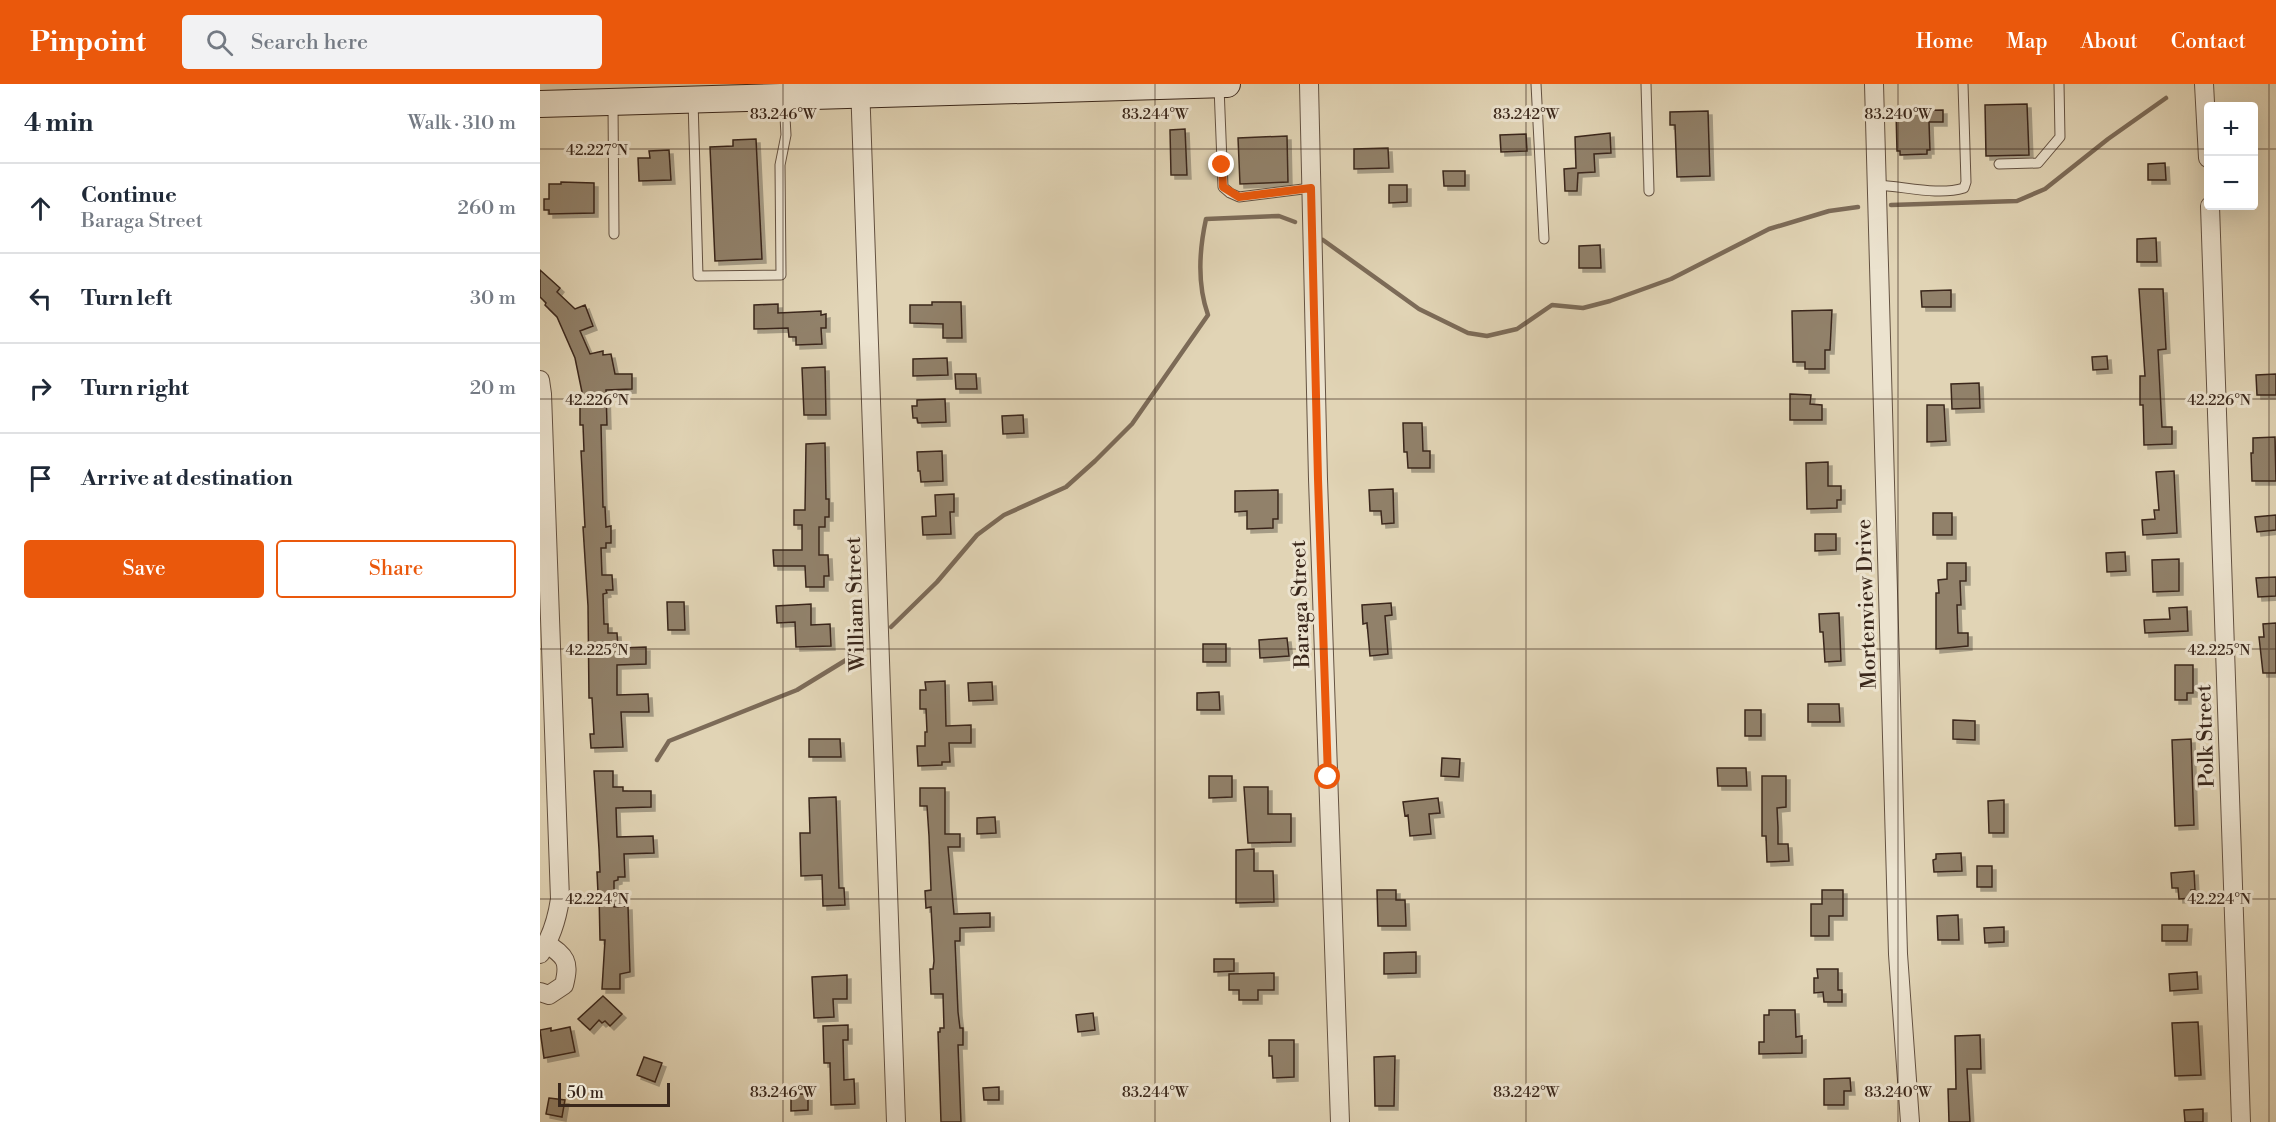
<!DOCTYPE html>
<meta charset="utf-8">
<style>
:root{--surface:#fff;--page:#f2f2f3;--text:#1f2937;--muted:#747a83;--line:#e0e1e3;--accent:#ea580c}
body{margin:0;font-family:"Libre Bodoni",serif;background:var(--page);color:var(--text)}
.controls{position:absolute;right:18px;top:18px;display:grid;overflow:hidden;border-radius:6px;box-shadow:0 6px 24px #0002}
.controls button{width:54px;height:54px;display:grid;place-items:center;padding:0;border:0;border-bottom:2px solid var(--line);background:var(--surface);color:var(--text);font:30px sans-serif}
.scale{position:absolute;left:18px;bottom:15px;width:112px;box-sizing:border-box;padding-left:6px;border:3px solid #3a271b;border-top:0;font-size:16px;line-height:21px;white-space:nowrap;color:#3a271b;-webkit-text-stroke:4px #ece3cf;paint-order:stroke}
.stop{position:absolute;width:18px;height:18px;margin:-14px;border:4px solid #ea580c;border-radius:50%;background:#fff}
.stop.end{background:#ea580c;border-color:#fff;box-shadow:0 2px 6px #0008}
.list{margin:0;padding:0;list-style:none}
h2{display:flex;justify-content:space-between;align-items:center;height:78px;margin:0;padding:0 24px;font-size:26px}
h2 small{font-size:20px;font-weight:400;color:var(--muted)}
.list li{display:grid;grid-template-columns:39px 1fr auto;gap:18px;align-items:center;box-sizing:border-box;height:90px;padding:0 24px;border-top:2px solid var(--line)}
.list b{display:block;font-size:22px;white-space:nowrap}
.list p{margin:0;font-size:20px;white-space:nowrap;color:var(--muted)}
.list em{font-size:20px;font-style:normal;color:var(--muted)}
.actions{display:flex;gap:12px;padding:18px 24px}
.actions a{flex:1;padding:14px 0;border:2px solid var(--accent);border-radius:6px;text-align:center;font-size:21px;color:var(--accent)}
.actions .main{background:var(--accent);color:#fff}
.icon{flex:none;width:33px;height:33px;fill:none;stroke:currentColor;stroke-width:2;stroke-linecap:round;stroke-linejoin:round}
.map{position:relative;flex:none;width:1736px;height:1038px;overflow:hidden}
header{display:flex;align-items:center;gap:36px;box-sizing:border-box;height:84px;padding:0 30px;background:var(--accent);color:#fff}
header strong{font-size:28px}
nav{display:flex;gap:33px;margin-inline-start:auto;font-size:21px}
.search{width:420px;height:54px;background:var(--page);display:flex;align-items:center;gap:15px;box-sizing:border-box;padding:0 21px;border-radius:6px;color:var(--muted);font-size:22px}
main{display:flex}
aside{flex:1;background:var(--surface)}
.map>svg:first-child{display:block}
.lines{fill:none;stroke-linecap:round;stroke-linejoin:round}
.stream{stroke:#7c6b58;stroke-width:4.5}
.building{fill:#91816b;stroke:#3a271b;stroke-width:1.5;filter:url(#shadow)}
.service-casing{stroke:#645242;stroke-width:11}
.minor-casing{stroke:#645242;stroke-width:20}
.secondary-casing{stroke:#3a271b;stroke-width:28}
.service{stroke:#ece3cf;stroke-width:9}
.minor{stroke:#ece3cf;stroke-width:18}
.secondary{stroke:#ece3cf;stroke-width:26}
.route{stroke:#ea580c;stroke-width:8}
.ticks{fill:none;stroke:#3a271b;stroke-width:1.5;stroke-opacity:0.45}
.labels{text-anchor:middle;stroke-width:6;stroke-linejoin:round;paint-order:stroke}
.street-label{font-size:21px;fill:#3a271b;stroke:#ece3cf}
.ticks-label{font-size:15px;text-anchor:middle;fill:#3a271b;stroke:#ece3cf;stroke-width:6;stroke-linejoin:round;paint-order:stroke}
</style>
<header>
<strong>Pinpoint</strong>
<div class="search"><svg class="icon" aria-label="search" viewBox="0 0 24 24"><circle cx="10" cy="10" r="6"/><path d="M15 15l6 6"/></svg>Search here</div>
<nav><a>Home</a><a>Map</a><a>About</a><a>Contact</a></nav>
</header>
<main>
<aside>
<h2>4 min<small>Walk · 310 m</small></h2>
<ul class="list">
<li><svg class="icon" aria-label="ahead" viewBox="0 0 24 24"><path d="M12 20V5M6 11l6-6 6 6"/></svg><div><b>Continue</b><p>Baraga Street</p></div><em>260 m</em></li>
<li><svg class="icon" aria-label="left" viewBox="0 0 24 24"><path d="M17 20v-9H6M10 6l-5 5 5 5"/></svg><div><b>Turn left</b></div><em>30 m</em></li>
<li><svg class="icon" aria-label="right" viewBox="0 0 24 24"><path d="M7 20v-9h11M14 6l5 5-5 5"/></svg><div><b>Turn right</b></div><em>20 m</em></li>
<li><svg class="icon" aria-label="arrive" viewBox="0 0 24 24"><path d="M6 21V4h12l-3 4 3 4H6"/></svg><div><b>Arrive at destination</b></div></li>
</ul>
<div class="actions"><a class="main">Save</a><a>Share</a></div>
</aside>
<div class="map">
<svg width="1736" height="1038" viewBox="0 0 1736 1038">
<defs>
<filter id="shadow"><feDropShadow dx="4" dy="4" stdDeviation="0" flood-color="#0004"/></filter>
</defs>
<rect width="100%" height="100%" fill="#e1d4b5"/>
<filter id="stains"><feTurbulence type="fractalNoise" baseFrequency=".00333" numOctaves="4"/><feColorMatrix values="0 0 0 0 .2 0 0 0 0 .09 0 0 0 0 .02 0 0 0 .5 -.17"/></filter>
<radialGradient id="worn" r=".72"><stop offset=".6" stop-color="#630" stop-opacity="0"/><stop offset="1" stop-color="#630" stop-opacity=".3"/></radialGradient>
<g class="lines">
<!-- stream -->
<path class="stream" d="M 1351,121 L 1477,117 L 1505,105 L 1568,55 L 1626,14
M 783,156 L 879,225 L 928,249 L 947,252 L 977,245 L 1012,221 L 1043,224 L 1070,217 L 1131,195 L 1229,145 L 1289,127 L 1318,123
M 351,543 L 397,498 L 437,451 L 464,431 L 526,403 L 555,377 L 592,340 L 668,231 C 657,200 659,167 666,135 L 739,132 L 755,138
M 117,676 L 129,657 L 257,606 L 324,565"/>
</g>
<!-- building -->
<path class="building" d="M 1487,20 L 1489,71 L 1446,72 L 1445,21 Z
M 1403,26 L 1403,38 L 1389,38 L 1390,66 L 1387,66 L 1387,70 L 1360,71 L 1360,67 L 1357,67 L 1356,27 Z
M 1168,27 L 1170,92 L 1137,93 L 1135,41 L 1130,41 L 1130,28 Z
M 645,45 L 647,91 L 631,91 L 630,46 Z
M 1070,49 L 1071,69 L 1054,70 L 1055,88 L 1038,89 L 1037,107 L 1025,107 L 1024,85 L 1036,84 L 1035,53 Z
M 986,50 L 987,67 L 961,68 L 960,51 Z
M 747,52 L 748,98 L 700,100 L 698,54 Z
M 216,55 L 222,175 L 175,177 L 170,63 L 193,62 L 193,56 Z
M 848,64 L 849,84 L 814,85 L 814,65 Z
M 129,66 L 131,96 L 99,97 L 98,74 L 110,74 L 109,67 Z
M 1625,79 L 1626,96 L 1608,96 L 1608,80 Z
M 903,87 L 925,87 L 925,102 L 904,102 Z
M 21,98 L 54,99 L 54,129 L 9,130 L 9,126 L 4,126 L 4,115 L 9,115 L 9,100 L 21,100 Z
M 849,101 L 867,101 L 867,118 L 849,119 Z
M 1616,154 L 1617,178 L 1597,178 L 1597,155 Z
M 1060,161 L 1061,184 L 1039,184 L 1039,162 Z
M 0,186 L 20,204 L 17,208 L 35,225 L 45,221 L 53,242 L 40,247 L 50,270 L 63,267 L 63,271 L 71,270 L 75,290 L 92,290 L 92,305 L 66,306 L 67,341 L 61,341 L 63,423 L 65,423 L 66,443 L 71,442 L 71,459 L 66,459 L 66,464 L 61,464 L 62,491 L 72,491 L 73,506 L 66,506 L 67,509 L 63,510 L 64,540 L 68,540 L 68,549 L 77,549 L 78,564 L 106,563 L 106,580 L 77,581 L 77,611 L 108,610 L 109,628 L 81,628 L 83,663 L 51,664 L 50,650 L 54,650 L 52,614 L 49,614 L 48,522 L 43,443 L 45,443 L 41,367 L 44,367 L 43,341 L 40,341 L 40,313 L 43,313 L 35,274 L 17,233 L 5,221 L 6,219 L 0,213 Z
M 1599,205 L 1623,205 L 1626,265 L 1618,266 L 1622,343 L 1632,343 L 1632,360 L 1604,361 L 1603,321 L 1600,321 L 1600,292 L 1605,292 Z
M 1411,206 L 1411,223 L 1382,223 L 1381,207 Z
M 392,218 L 421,218 L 422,254 L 403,254 L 403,240 L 370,239 L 370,221 L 392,221 Z
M 238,220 L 238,229 L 281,227 L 281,231 L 286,230 L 286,244 L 281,244 L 282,260 L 256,261 L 256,253 L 249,253 L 248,244 L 214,245 L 214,221 Z
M 1292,226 L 1290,266 L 1285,266 L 1285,285 L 1265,285 L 1265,278 L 1253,278 L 1252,227 Z
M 1567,272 L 1568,285 L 1553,286 L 1552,273 Z
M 407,274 L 408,291 L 373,292 L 373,275 Z
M 285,283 L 286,331 L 264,331 L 262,284 Z
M 415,290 L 436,290 L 437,305 L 416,305 Z
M 1736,290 L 1736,311 L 1717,311 L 1716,291 Z
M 1439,299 L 1440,324 L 1412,325 L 1411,300 Z
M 1250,310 L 1271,311 L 1270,320 L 1282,321 L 1282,336 L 1250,336 Z
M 405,315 L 406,338 L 378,339 L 377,334 L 373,334 L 372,322 L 377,322 L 377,316 Z
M 1387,321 L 1404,321 L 1406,357 L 1387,358 Z
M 483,331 L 484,349 L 463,350 L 462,332 Z
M 863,339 L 882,339 L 883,367 L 890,367 L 890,384 L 868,384 L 867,368 L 864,368 Z
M 1735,353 L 1736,397 L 1712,397 L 1711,369 L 1713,369 L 1713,354 Z
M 285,359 L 286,415 L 289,415 L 289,433 L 285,433 L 285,443 L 279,443 L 279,471 L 288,471 L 289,492 L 284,492 L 284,503 L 266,503 L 265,482 L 234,482 L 233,466 L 262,466 L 262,441 L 254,441 L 254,426 L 265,426 L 266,360 Z
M 402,367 L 403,397 L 381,398 L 380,387 L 378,387 L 377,368 Z
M 1288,378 L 1288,402 L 1301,402 L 1301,416 L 1297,416 L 1297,424 L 1267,425 L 1266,379 Z
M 1634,387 L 1637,449 L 1603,451 L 1602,436 L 1615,435 L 1614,426 L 1619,426 L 1616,388 Z
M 853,405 L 854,439 L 842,440 L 841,427 L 830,427 L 829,406 Z
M 738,406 L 738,435 L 733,435 L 733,444 L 707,445 L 707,427 L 695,428 L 695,407 Z
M 414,410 L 414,428 L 410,428 L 411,450 L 383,451 L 382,433 L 396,432 L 395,411 Z
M 1393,429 L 1412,429 L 1412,451 L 1393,451 Z
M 1736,431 L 1736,446 L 1717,448 L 1715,433 Z
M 1275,450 L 1296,450 L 1296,466 L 1275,467 Z
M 1585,468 L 1586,487 L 1567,488 L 1566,469 Z
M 1639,475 L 1639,507 L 1613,508 L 1612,476 Z
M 1407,479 L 1426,479 L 1426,497 L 1420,497 L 1421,521 L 1417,521 L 1418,549 L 1428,549 L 1428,562 L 1396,565 L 1396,509 L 1399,509 L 1398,496 L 1407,495 Z
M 1736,493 L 1736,512 L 1718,513 L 1716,494 Z
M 127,518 L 144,518 L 145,546 L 128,546 Z
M 851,519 L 852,531 L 845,532 L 848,570 L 830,572 L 827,539 L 823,540 L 822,521 Z
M 271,520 L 271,541 L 290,540 L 291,562 L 256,563 L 255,538 L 237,539 L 236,522 Z
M 1647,523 L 1648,547 L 1605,549 L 1604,536 L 1630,535 L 1629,524 Z
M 1299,529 L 1301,577 L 1285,578 L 1283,548 L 1280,548 L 1279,530 Z
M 1736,539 L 1736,589 L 1723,589 L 1719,553 L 1724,553 L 1723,540 Z
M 747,554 L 749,572 L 720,574 L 719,556 Z
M 663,560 L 686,560 L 686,578 L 663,578 Z
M 1635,581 L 1653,581 L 1653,609 L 1647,609 L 1647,616 L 1635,616 Z
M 405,597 L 406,642 L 431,641 L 431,659 L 409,659 L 410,678 L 402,678 L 402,681 L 378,682 L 377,662 L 385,662 L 385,648 L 387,648 L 386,625 L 380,625 L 380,606 L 386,606 L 385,598 Z
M 452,598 L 453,616 L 429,617 L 428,599 Z
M 679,608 L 680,626 L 657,626 L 657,609 Z
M 1268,620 L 1299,620 L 1300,638 L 1268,638 Z
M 1205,626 L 1221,626 L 1221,652 L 1205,652 Z
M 1413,636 L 1435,637 L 1435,656 L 1413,655 Z
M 269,655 L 300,655 L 301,673 L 269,673 Z
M 1651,655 L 1654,741 L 1635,742 L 1632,656 Z
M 902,674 L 920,675 L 919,693 L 901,692 Z
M 1177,684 L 1206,684 L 1207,702 L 1178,702 Z
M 54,687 L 73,687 L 73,703 L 83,703 L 83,707 L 111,707 L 111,723 L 76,724 L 77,753 L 113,752 L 114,769 L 84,770 L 85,793 L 78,793 L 78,796 L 74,797 L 74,823 L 88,822 L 90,888 L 80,890 L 80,905 L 62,905 L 65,856 L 60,856 L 59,809 L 58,809 L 57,788 L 60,788 L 59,765 Z
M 669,692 L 692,692 L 692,713 L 669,714 Z
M 1222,692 L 1246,692 L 1246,723 L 1237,724 L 1238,743 L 1238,760 L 1248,760 L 1249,777 L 1227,778 L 1226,752 L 1222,752 Z
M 704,703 L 728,703 L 728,730 L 751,730 L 751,758 L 708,759 Z
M 380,704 L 405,704 L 405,750 L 420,750 L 420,763 L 408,763 L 414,830 L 450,829 L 450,843 L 420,844 L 420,857 L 415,857 L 418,928 L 420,944 L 423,944 L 423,961 L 418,961 L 421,1038 L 401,1038 L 398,948 L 400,948 L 400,944 L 404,944 L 403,910 L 391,910 L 390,885 L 393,885 L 394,877 L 391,823 L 386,824 L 385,807 L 391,806 L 389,752 L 387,722 L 380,722 Z
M 296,713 L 299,804 L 304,804 L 305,821 L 283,822 L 282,791 L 261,792 L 260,749 L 270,749 L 269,714 Z
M 898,714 L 900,729 L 889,730 L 891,750 L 870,752 L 868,731 L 865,732 L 863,718 Z
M 1464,716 L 1464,749 L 1449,749 L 1448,717 Z
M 455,733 L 456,749 L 437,750 L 437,734 Z
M 714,765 L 714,787 L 733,787 L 734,818 L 696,819 L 696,766 Z
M 1421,769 L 1422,787 L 1394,788 L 1393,776 L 1396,775 L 1396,770 Z
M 1437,782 L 1452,782 L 1452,803 L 1437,803 Z
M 1654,787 L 1655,806 L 1651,806 L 1652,814 L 1639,815 L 1638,804 L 1632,804 L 1631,789 Z
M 837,806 L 856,806 L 856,816 L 865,816 L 866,842 L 838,842 Z
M 1282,806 L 1303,806 L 1303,832 L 1289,832 L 1289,852 L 1271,852 L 1271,820 L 1282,820 Z
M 1418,831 L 1419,856 L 1398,856 L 1397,832 Z
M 1622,841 L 1648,841 L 1647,857 L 1622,857 Z
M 1464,843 L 1464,858 L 1445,859 L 1444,844 Z
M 876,868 L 876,889 L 844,890 L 844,869 Z
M 674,875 L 694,875 L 694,887 L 674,888 Z
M 1277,885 L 1298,885 L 1298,906 L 1302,906 L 1302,918 L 1284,918 L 1283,908 L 1274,909 L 1274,894 L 1278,894 Z
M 1657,888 L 1658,905 L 1630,907 L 1629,890 Z
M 734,889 L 734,906 L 718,906 L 718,916 L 699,916 L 699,906 L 689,906 L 689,890 Z
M 307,891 L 307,915 L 293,915 L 294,933 L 274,934 L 272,893 Z
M 63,912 L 82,930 L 70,942 L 65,937 L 62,939 L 59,936 L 50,946 L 38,935 Z
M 1229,926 L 1255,926 L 1256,953 L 1262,952 L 1262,969 L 1219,970 L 1219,958 L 1224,958 L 1224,931 L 1229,931 Z
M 553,929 L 555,946 L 538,948 L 536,931 Z
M 1658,938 L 1661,991 L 1635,992 L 1632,939 Z
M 308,941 L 308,956 L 303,956 L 304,996 L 314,995 L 315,1020 L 291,1021 L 290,979 L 284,979 L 283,942 Z
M 30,943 L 35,968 L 4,974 L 0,946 L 11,944 L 11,947 Z
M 1440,951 L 1441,985 L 1427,985 L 1430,1038 L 1409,1038 L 1408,1005 L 1416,1005 L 1415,952 Z
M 729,956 L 754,956 L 754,993 L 733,994 L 732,972 L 729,972 Z
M 855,972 L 854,1022 L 835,1022 L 834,973 Z
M 104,973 L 122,979 L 115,998 L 97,991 Z
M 1310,994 L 1311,1007 L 1304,1007 L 1304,1021 L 1284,1021 L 1284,995 Z
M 459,1003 L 459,1016 L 444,1016 L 443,1004 Z
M 251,1010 L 268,1010 L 268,1026 L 251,1027 Z
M 9,1014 L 25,1016 L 22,1033 L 6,1030 Z
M 1663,1025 L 1663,1038 L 1645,1038 L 1644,1026 Z"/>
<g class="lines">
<!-- service casing -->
<g class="service-casing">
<path id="service" d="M 996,0 L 1004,155
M 1106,0 L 1109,107
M 679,3 L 683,103 L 690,109 L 699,113 L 771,104
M 153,16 L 158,192 L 241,191 L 240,81 L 246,51 L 244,15
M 73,21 L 74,150
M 1459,80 L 1498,79 L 1520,53 L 1519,0
M 1336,101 C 1364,102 1397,112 1424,104 L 1426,98 L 1423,0"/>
</g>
<!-- minor casing -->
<g class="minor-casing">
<path id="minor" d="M 320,0 L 356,1038
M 769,0 L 778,395 L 800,1038
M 1334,0 L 1358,870 L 1370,1038
M 1664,0 L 1668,74
M 1670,122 L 1701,1038
M 0,296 L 2,310 L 20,815 C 17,835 12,853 0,870
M 0,908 L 9,911 L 24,901 C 30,877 26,873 6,859"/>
</g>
<!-- secondary casing -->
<g class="secondary-casing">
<path id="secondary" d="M 0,20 L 687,0"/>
</g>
<!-- service -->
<use href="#service" class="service"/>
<!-- minor -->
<use href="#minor" class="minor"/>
<!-- secondary -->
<use href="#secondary" class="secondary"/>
</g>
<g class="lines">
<!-- route -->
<path class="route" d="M 682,81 L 683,103 L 699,113 L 771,104 L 778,395 L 788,693"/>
</g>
<!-- ticks -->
<path class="ticks" d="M 243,0 L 243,1038M 615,0 L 615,1038M 986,0 L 986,1038M 1358,0 L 1358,1038M 1729,0 L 1729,1038M 0,65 L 1668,65M 1714,65 L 1736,65M 0,315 L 1736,315M 0,565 L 1736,565M 0,815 L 1736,815"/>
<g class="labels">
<!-- street labels -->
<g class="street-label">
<text transform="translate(315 520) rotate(-92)" y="7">William Street</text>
<text transform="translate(760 520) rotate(-92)" y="7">Baraga Street</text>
<text transform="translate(1326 520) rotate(-92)" y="7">Mortenview Drive</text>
<text transform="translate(1665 652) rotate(-92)" y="7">Polk Street</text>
</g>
</g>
<g class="ticks-label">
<text x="243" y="35">83.246°W</text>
<text x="615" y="35">83.244°W</text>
<text x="986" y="35">83.242°W</text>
<text x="1358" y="35">83.240°W</text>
<text x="57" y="71">42.227°N</text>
<text x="57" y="321">42.226°N</text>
<text x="1679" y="321">42.226°N</text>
<text x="57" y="571">42.225°N</text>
<text x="1679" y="571">42.225°N</text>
<text x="57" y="820">42.224°N</text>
<text x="1679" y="820">42.224°N</text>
<text x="243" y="1013">83.246°W</text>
<text x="615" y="1013">83.244°W</text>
<text x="986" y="1013">83.242°W</text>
<text x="1358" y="1013">83.240°W</text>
</g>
<rect width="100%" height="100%" filter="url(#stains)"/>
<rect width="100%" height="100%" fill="url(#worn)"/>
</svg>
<div class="controls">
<button>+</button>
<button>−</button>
</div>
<div class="scale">50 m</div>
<div class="stop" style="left:788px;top:693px"></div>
<div class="stop end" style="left:682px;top:81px"></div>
</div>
</main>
